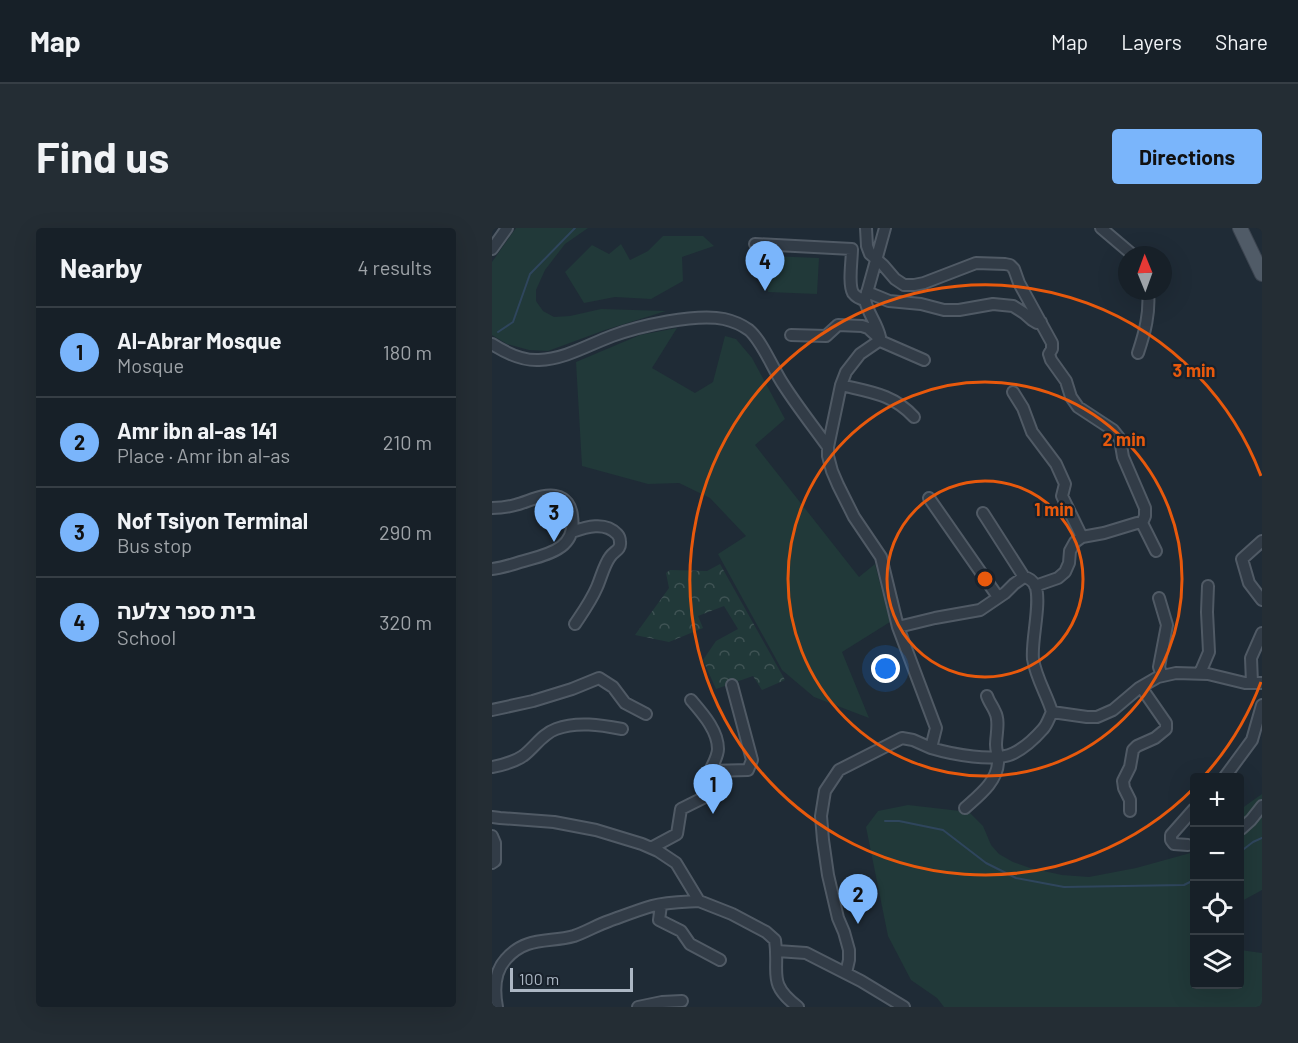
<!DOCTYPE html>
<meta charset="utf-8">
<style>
:root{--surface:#172028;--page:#242d34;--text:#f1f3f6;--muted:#9ea3a8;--line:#363e45;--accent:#7ab5fb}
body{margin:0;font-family:Barlow,"Noto Sans Hebrew",sans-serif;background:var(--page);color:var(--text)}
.controls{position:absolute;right:18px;bottom:18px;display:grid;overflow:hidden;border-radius:6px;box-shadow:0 6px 24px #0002}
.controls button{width:54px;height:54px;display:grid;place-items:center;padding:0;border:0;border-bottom:2px solid var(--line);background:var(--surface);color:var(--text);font:30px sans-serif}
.compass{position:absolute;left:626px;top:18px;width:54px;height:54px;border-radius:50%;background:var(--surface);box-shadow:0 6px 24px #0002;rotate:359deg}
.scale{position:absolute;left:18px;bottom:15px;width:123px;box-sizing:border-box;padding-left:6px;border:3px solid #acb7c4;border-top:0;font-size:16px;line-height:21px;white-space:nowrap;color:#acb7c4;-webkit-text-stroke:4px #18212b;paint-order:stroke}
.you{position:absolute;left:394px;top:441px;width:21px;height:21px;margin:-15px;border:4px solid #fff;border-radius:50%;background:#1a73e8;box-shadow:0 0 0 9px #1a73e833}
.badge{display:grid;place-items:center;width:39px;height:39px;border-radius:50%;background:var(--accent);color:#111;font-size:20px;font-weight:700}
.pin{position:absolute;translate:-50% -50px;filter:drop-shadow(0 2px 3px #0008)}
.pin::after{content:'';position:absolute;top:32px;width:21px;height:18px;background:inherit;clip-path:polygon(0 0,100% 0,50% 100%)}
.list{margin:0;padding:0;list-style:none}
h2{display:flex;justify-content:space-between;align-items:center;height:78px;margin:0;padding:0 24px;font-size:26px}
h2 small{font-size:20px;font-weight:400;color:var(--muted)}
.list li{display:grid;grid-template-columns:39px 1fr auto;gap:18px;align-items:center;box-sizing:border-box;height:90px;padding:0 24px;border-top:2px solid var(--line)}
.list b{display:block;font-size:22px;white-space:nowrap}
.list p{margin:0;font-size:20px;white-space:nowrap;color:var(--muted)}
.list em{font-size:20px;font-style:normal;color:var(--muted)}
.icon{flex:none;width:33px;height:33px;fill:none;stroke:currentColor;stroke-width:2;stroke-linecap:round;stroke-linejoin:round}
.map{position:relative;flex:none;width:770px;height:779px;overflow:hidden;border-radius:6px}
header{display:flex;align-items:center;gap:36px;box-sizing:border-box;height:84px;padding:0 30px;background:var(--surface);border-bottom:2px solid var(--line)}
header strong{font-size:28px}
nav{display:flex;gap:33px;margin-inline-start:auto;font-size:21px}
.intro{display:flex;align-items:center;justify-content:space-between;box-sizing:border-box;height:144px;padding:0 36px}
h1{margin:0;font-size:42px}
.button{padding:15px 27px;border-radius:6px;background:var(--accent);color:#111;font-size:21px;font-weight:700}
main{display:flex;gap:36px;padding:0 36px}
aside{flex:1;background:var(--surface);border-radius:6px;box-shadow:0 6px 24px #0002}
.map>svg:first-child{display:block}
.green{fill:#213939}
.forest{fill:url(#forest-crowns)}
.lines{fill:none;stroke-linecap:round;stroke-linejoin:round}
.stream{stroke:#2f465d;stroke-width:2}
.minor-casing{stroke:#505a65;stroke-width:14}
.major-casing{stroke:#3c4550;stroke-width:16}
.minor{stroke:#323c47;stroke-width:10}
.major{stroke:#505b67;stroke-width:14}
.ring{fill:none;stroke:#e8590c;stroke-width:3}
.centre{fill:#e8590c;stroke:#18212b;stroke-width:3}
.ring-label{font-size:18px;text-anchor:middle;font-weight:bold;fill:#e8590c;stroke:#18212b;stroke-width:4.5;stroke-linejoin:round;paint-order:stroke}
</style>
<header>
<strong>Map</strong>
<nav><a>Map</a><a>Layers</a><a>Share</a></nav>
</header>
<div class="intro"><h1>Find us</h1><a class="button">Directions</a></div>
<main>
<aside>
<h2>Nearby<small>4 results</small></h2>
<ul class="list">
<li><span class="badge">1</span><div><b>Al-Abrar Mosque</b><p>Mosque</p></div><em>180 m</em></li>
<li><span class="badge">2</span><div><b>Amr ibn al-as 141</b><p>Place · Amr ibn al-as</p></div><em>210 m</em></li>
<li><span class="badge">3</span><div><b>Nof Tsiyon Terminal</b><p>Bus stop</p></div><em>290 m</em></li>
<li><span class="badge">4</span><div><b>בית ספר צלעה</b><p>School</p></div><em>320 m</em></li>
</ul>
</aside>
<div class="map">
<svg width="770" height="779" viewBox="0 0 770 779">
<defs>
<pattern id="forest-crowns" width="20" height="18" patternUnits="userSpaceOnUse" patternTransform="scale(1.5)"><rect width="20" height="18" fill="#213939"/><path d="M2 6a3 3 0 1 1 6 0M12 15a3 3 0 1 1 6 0" fill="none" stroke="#3f5354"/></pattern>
</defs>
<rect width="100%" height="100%" fill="#1f2b36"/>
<!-- green -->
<path class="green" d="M 24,0 L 96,0 L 73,16 L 53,42 L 44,62 L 44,73 L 51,83 L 62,89 L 78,88 L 109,81 L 174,83 L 113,102 L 56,123 L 37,122 L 15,116 L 0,107 L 0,34 Z
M 171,8 L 211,8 L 222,18 L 190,29 L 191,53 L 159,71 L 123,69 L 92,75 L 73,44 L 100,17 L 117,26 L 129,16 L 138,32 L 156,23 Z
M 278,28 L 327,30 L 325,66 L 276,64 Z
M 185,100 L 160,140 L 203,165 L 221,154 L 233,108 L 244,111 L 260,130 L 293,191 L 263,217 L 367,349 L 383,336 L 398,394 L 350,424 L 377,490 L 322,469 L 290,442 L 226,326 L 254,308 L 218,270 L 187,255 L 156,256 L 90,238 L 84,134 L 148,107 Z
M 770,566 L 770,662 L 748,674 L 748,583 L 753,578 Z
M 416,577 L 477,584 L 491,598 L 499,617 L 507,626 L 521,634 L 538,640 L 570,647 L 597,649 L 644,640 L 702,624 L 702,756 L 748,756 L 748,722 L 770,725 L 770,779 L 452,779 L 445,770 L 419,752 L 396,708 L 374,599 L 386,583 Z"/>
<!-- forest -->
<path class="forest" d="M 228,336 L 293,452 L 270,462 L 261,448 L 224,461 L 211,432 L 224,413 L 246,401 L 232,378 L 206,388 L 211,400 L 177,414 L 143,407 L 177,360 L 174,345 L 178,342 L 215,343 Z"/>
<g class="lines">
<!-- stream -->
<path class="stream" d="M 6,104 L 21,94 L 38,46 L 83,0
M 393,593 L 407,593 L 451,602 L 494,635 L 524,650 L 572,659 L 692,657 L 702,652
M 748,624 L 761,614 L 770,610"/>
<!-- minor casing -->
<g class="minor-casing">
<path id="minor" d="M 374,0 L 375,18 L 378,26 L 391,37 L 403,51 L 412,57 L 422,57 L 432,55 L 484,35 L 513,36 L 518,37 L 522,41 L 527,55 L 560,115 L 560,121 L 557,126 L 559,132 L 574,153 L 579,169 L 586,179 L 621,202 L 628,211 L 631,229 L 653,280 L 653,288 L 650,295
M 609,0 L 641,27
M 263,16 L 360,21 C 360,32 356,56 361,65 C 364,69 368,71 373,72
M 0,21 L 15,0
M 375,64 L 397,73 L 429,76 L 452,82 L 467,82 L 501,76 L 521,78 L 532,85 L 540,92 L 545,95 L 549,94
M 299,107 L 334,108 L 346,97 L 370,98 L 376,100 L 387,110
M 386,112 L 432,132
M 0,116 C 14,125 30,133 47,132 C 73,131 96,117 120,108 C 147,98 204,85 232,91 C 241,93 250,97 257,102 C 270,113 281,141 291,156 C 305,178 321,198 336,219
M 646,125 C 653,104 658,85 656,63
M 349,157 C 378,164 401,166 422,189
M 521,164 L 531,180 L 540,204 L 564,236 L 573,256 L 570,268 L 590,309
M 437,270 L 506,369
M 0,280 C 8,280 16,279 23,277 C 36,274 51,265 64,268 C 74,270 79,278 80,288 C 85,321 56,326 32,333 C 21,336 11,340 0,341
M 491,285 L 532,349
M 80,304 C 94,299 113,293 125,306 C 127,308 128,311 128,314 C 129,322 122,323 118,329 C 112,337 109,350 105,359 C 99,373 91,384 83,396
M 770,313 L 750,331 L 757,355 L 770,372
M 543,358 L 566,350 L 573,344 L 577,335 L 578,323 L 583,314 L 590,309 L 612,305 L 645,295 L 650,295 L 664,323
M 667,370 L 675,397 L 667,439 L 670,448
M 406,399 L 443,390 L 488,382 L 513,365 L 522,356 L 532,349 C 537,350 540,352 543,357 C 550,373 539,412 541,431 C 544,450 555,467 560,484 C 557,490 555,497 551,501 C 544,509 532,520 522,525 C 503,535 459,526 439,520
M 708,445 L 717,424 L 715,384 L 716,358
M 760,455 L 759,430 L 770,405
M 199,472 C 210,485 226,502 226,521 C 226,528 221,536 218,543
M 0,482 L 41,473 L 80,461 L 107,450 L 121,459 L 133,475 L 154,486
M 560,484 L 595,489 L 605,489 L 621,482 L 647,460 L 666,449 L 684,445 L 716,446 L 753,455 L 770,455
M 0,539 C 11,537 22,534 31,528 C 42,520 50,506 64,501 C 85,493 109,497 130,501
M 732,550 L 760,512 L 770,477
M 473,580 C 486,568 505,554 506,535 C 507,529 504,523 504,517 C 504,507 508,493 503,484 C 501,479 497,474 495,468
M 638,583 L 638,572 L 632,560 L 631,553 L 638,539 L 641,522 L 645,518 L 663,510 L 674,501 L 674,495 L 649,459
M 0,589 L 8,590 L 62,594 L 104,602 L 150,616 L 166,623 L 184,635 L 207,673 L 240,686 L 274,704 L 283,712 C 288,745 274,755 306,779
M 749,601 L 759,592 L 770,578
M 0,608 L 3,615 L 3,633 L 0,635
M 696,617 L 682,616 L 679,612 L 679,607 L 702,581
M 159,620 L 185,606 L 189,581 L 213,569 L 218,543 L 256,542 L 260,532 L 240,457
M 169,677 L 167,692 L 189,703 L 198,716 L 228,732
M 285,723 L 314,725 L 369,753 L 412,779
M 354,745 L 357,732 L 357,722 L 352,704 L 346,690 L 336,647 L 331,612 L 329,588 L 333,563 L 347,542 L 410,510 L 421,512 L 439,520 L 444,500 L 406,399 L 389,329 L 362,289 L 346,257 L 340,243 L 336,228 L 336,219 L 349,157 L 354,144 L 368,126 L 384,115 L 388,109 C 385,95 376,86 373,72 L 393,0
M 5,779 C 2,763 2,744 14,731 C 34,708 57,715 82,708 C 94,704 105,697 117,693 C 131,688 146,682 160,678 C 175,674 191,674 207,673
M 146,779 L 170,774 L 190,773"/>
</g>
<!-- major casing -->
<g class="major-casing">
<path id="major" d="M 748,0 L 770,46"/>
</g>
<!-- minor -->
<use href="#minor" class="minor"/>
<!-- major -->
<use href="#major" class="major"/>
</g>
<!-- distance rings -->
<g class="ring">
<circle cx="493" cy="351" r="98"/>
<circle cx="493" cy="351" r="197"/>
<path d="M769 454A295 295 0 0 1 712 548M702 560A295 295 0 1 1 769 248"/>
</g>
<circle cx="493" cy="351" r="9" class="centre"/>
<g class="ring-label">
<text x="702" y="149">3 min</text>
<text x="632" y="218">2 min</text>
<text x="562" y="288">1 min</text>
</g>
</svg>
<div class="controls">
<button>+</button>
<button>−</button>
<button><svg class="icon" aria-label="locate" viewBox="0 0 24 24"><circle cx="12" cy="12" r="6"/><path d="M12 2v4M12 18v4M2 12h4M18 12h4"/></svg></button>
<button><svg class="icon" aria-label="layers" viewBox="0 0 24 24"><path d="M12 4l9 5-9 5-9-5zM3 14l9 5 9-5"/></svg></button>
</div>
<svg class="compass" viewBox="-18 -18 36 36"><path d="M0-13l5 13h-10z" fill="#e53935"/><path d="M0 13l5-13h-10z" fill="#9ea3a8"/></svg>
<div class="scale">100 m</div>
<div class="you"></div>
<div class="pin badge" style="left:221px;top:586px">1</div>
<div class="pin badge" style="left:366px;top:696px">2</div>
<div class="pin badge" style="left:62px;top:314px">3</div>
<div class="pin badge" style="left:273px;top:63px">4</div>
</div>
</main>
